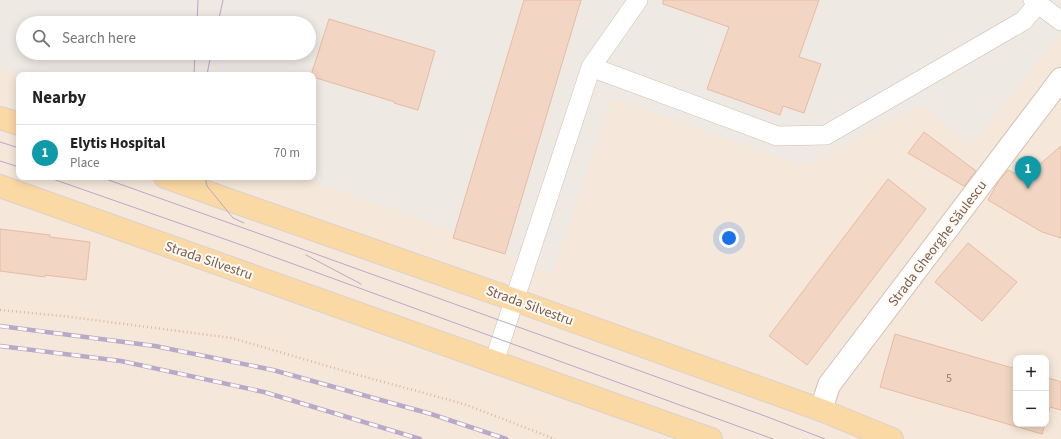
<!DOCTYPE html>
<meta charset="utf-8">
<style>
:root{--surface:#fff;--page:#f6f6f6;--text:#222;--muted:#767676;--line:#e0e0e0;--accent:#b45309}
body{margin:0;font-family:"Source Sans 3",sans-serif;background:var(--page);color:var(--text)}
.controls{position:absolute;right:12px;bottom:12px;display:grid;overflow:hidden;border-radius:8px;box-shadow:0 2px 10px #0003}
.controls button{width:36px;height:36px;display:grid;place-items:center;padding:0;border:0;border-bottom:1px solid var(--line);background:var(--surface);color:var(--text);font:20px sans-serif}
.you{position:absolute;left:729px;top:238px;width:14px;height:14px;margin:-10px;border:3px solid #fff;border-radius:50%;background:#1a73e8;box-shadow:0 0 0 6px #1a73e833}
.badge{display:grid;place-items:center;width:26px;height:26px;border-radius:50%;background:var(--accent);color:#fff;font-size:13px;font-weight:700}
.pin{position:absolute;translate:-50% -33px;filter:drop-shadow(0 1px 2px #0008)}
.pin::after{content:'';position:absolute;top:21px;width:14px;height:12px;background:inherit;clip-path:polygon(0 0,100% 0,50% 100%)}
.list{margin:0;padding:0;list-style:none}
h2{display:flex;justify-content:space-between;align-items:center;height:52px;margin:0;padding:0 16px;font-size:17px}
h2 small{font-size:13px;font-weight:400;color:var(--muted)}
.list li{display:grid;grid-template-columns:26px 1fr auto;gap:12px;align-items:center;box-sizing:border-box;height:56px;padding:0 16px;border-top:1px solid var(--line)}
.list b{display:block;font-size:15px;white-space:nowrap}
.list p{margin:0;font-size:13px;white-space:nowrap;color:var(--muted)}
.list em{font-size:13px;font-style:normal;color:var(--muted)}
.icon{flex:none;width:22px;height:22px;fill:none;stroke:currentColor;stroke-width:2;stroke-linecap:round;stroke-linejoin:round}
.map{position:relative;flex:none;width:1061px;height:439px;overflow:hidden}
.search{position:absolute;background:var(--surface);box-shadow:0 2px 10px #0003;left:16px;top:16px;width:300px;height:44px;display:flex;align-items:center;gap:10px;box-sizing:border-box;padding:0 14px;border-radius:22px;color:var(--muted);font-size:15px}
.panel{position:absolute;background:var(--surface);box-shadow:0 2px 10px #0003;left:16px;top:72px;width:300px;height:108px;border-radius:8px}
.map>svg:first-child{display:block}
.residential{fill:#f5e8da;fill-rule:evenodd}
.industrial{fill:#efe9e4;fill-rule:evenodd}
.building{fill:#f3d5c3;stroke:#e6bba3}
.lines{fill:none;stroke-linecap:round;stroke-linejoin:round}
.lane-casing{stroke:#d1beb0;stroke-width:20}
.secondary-casing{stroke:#d6c0b0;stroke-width:24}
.primary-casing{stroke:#dad1cd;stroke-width:24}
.path{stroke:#d9b8a5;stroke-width:2.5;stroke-dasharray:1 3;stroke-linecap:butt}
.lane{stroke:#fff;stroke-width:19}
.secondary{stroke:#fff;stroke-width:22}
.primary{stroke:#fbd9a5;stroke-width:22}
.tram{stroke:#b9a8c9;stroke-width:1}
.rail-casing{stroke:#b9a8c9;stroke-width:4.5}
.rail{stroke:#fffaf3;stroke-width:3;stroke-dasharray:9;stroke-linecap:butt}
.labels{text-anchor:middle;stroke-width:4;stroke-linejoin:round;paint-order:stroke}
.number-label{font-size:12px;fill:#987a6a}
.street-label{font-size:14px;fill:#7a5c4d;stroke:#fffaf3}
</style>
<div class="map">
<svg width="1061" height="439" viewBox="0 0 1061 439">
<rect width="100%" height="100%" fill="#fdf6ec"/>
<!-- residential -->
<path class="residential" d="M 0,0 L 1061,0 L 1061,439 L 0,439 ZM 23,23 L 309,23 L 309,53 L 23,53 ZM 19,75 L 313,75 L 313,177 L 19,177 ZM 1016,358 L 1046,358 L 1046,424 L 1016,424 Z"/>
<!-- industrial -->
<path class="industrial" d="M 0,0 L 1061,0 L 1061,33 L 972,144 L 921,105 L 803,166 L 613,98 L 552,273 L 505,254 L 453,238 L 455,232 L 301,177 L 313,177 L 313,75 L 21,75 L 0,67 ZM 23,23 L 309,23 L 309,53 L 23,53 Z"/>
<!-- building -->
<path class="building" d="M 524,0 L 581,0 L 505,254 L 453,238 Z
M 663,0 L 819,0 L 799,57 L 821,64 L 804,113 L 783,106 L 780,115 L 707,89 L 729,27 L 663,4 Z
M 329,19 L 435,51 L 418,110 L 394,103 L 395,102 L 313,77 L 313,75 L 311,75 Z
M 924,132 L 976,171 L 964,186 L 908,153 Z
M 1061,146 L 1061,238 L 1042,232 L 988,200 L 998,182 L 1008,170 L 1024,178 Z
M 888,179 L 926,209 L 807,365 L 769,336 Z
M 0,229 L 50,235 L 50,237 L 90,242 L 86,280 L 45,275 L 45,277 L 0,271 Z
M 968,243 L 1017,282 L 982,321 L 935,282 Z
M 895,334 L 1016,369 L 1016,424 L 1045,424 L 1042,434 L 880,387 Z
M 1046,377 L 1061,382 L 1061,410 L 1050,407 L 1046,419 Z"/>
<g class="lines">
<!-- lane casing -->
<g class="lane-casing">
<path id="lane" d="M 1033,0 L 1061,21
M 591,67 L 777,136 L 826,135 L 1023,21 L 1038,4
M 494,362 L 591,67 L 638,0"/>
</g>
<!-- secondary casing -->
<g class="secondary-casing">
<path id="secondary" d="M 821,410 L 829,385 L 1061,79"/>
</g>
<!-- primary casing -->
<g class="primary-casing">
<path id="primary" d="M 0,118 L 19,124
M 165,177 L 215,195 L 515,300 L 821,410 L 892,439
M 0,186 L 711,439"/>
</g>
<!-- path -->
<path class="path" d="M 0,310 L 63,316 L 232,338 L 351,373 L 464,404 L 555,439"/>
<!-- lane -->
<use href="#lane" class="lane"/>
<!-- secondary -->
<use href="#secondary" class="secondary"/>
<!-- primary -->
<use href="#primary" class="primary"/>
<!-- tram -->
<path class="tram" d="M 197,23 L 198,0
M 218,23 L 223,0
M 194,75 L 195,53
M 207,75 L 211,53
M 0,142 L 19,148
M 0,161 L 19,167
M 47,177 L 233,242 L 773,439
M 100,177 L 277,240 L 765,416 L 825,439
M 205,177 L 207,186 L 233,218 L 244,223
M 306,255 L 361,284"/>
<!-- rail casing -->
<g class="rail-casing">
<path id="rail" d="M 0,326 L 155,346 L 273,370 L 431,414 L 506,439
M 0,346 L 121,361 L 264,392 L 420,439"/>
</g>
<!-- rail -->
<use href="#rail" class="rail"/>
</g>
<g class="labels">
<!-- number labels -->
<g class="number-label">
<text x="949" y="382">5</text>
</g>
<!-- street labels -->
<g class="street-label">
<text transform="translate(937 243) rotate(-53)" y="5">Strada Gheorghe Săulescu</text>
<text transform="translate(209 260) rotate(19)" y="5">Strada Silvestru</text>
<text transform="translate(530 305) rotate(20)" y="5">Strada Silvestru</text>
</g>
</g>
</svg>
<div class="controls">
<button>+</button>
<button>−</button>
</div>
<div class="you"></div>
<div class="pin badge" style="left:1028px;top:189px;background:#0f9aa8">1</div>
<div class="search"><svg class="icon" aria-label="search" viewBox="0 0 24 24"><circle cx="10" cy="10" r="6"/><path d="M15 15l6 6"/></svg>Search here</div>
<section class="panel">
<h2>Nearby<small></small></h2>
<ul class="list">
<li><span class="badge" style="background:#0f9aa8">1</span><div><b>Elytis Hospital</b><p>Place</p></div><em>70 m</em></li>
</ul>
</section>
</div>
